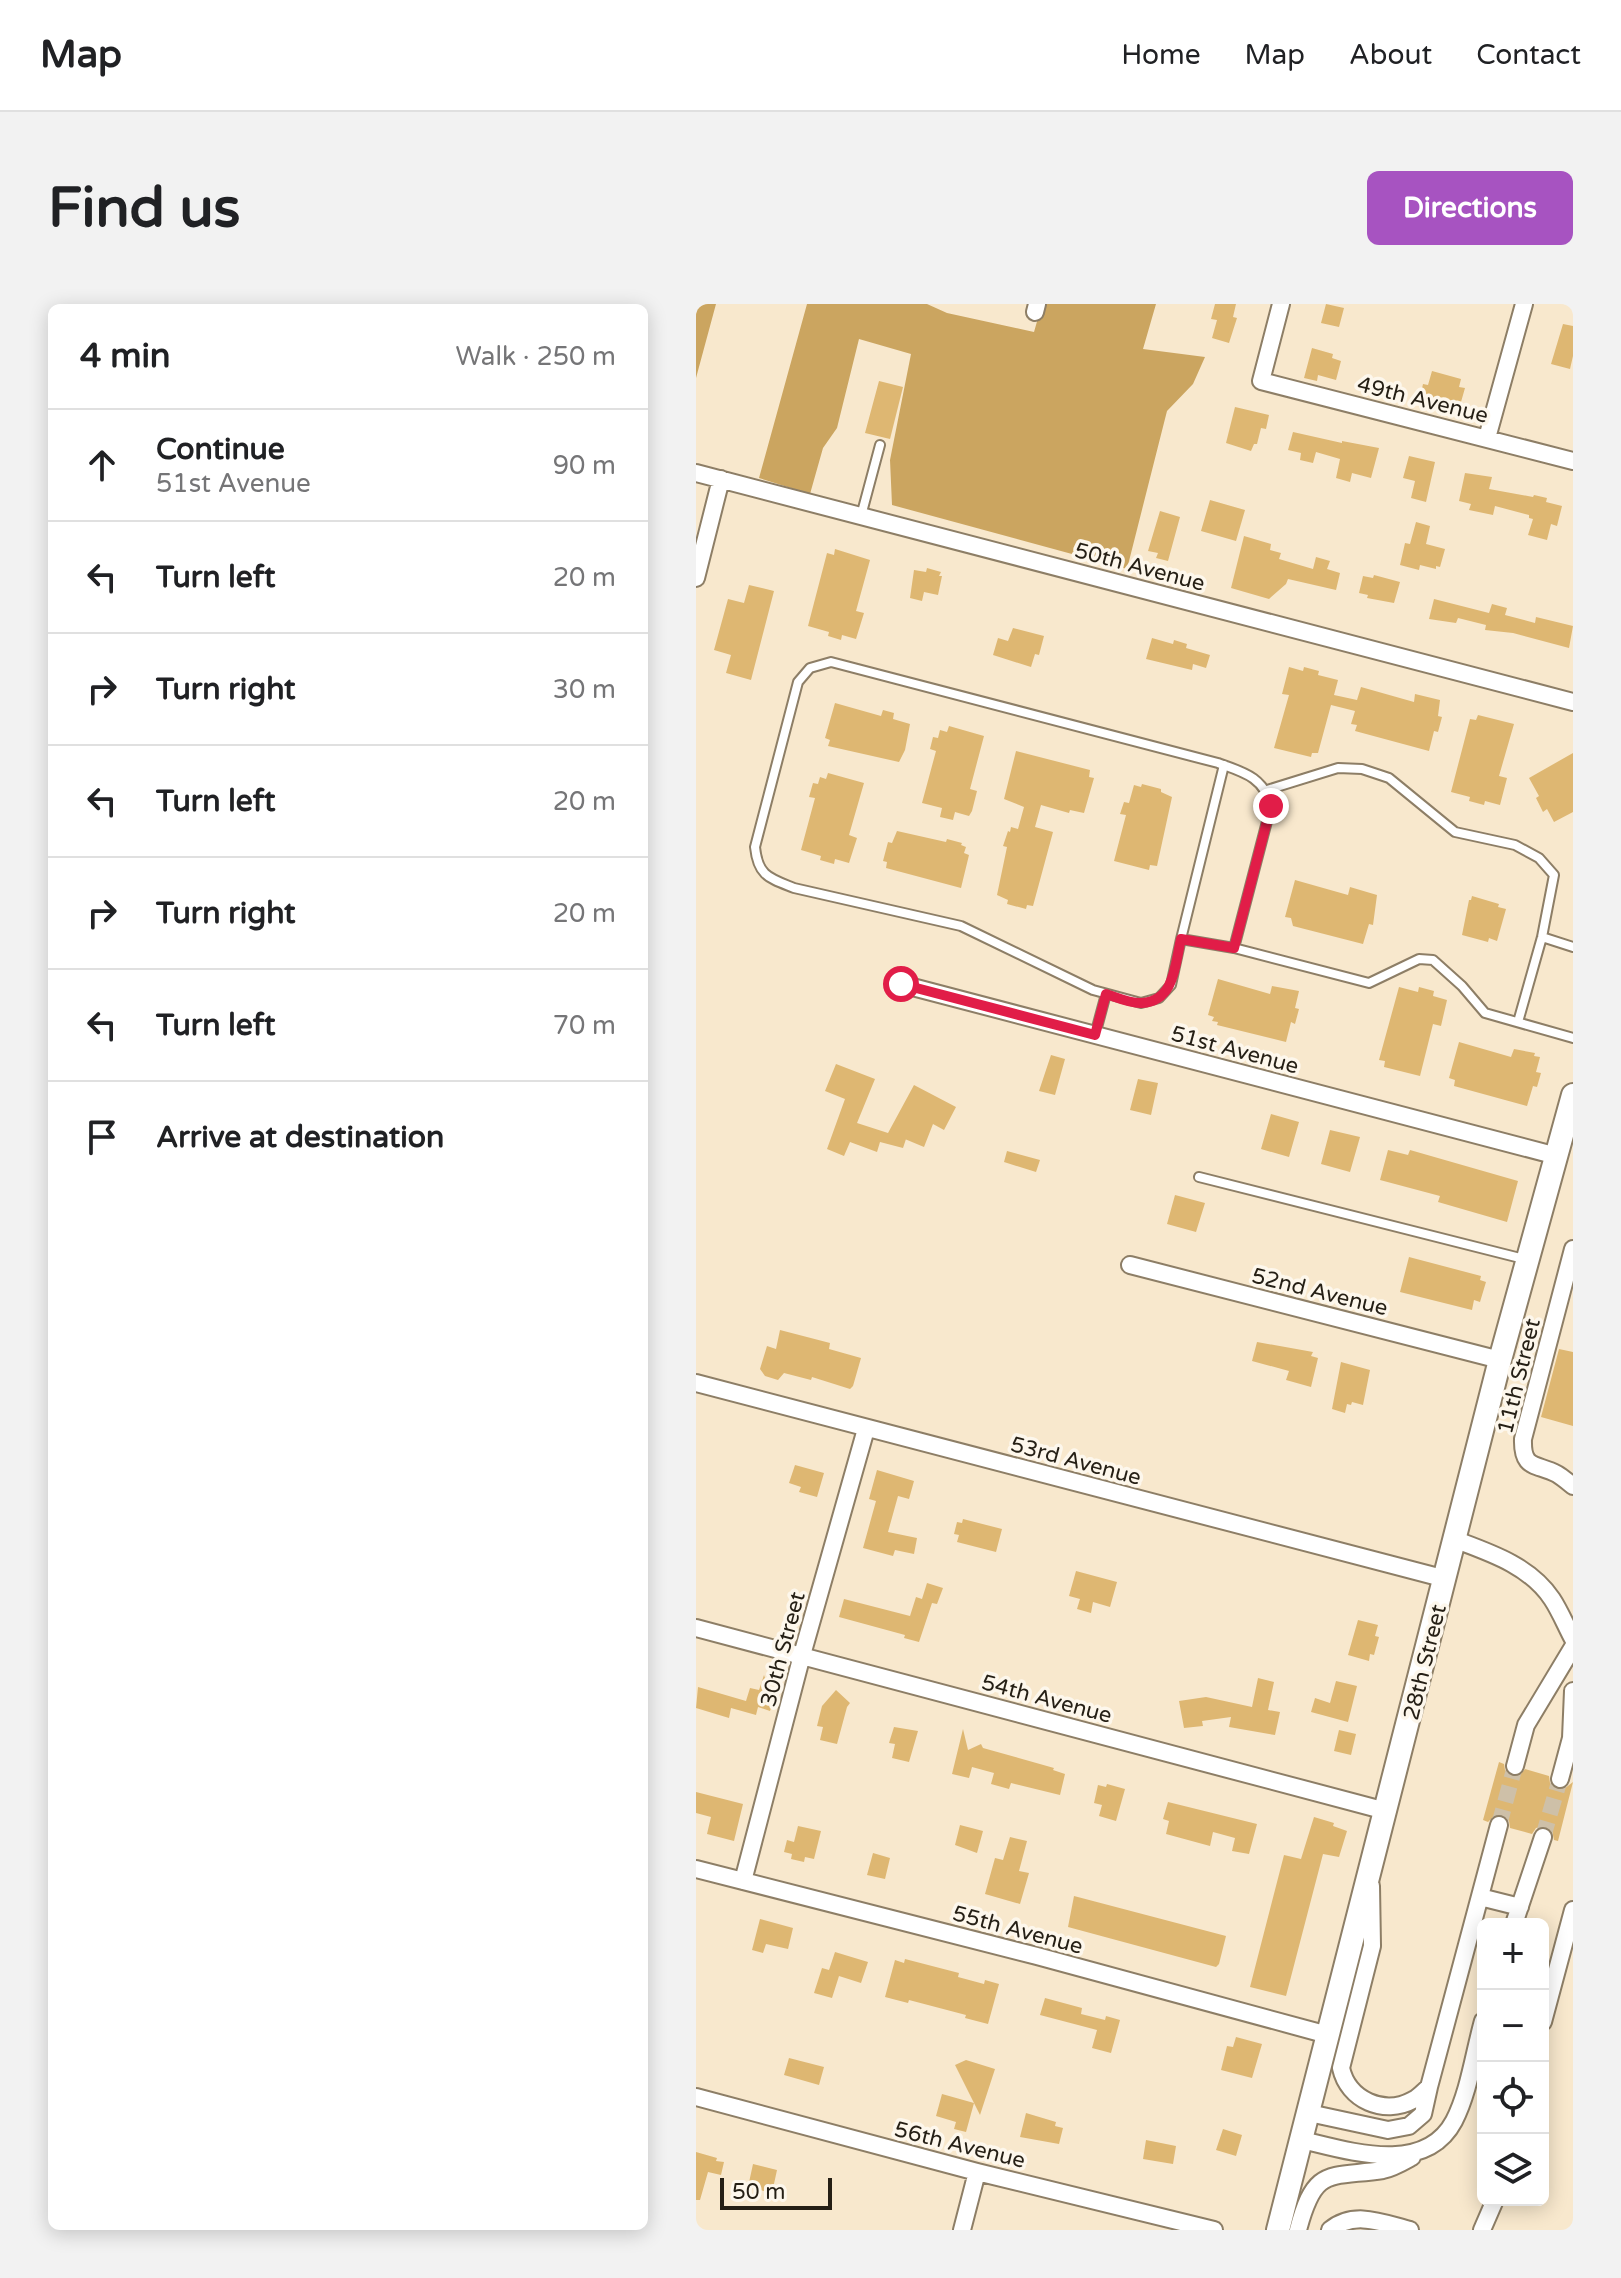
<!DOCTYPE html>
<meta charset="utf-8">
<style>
:root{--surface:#fff;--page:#f2f2f2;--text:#202124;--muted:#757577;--line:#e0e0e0;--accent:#a753c1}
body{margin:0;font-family:"Varela Round",sans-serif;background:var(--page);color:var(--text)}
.controls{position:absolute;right:24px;bottom:24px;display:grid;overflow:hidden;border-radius:12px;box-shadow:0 4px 20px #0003}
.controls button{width:72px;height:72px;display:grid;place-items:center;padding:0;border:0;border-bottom:2px solid var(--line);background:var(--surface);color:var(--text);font:40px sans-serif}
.scale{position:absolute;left:24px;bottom:20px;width:112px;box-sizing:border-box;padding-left:8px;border:4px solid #251f15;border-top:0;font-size:22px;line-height:28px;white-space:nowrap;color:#251f15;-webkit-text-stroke:6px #fdf7ec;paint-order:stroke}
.stop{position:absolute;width:24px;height:24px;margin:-18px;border:6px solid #e11d48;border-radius:50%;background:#fff}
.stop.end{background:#e11d48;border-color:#fff;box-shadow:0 2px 8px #0008}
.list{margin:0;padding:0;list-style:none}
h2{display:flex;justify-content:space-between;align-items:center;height:104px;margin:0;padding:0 32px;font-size:34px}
h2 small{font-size:26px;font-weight:400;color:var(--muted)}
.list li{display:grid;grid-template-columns:52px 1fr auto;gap:24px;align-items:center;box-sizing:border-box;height:112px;padding:0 32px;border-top:2px solid var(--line)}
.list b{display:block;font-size:30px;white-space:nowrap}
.list p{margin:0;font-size:26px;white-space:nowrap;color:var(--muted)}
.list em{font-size:26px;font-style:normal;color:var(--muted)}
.icon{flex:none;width:44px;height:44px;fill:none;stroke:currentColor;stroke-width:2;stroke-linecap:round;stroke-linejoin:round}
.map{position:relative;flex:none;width:877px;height:1926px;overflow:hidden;border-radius:12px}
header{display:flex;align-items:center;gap:48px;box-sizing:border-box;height:112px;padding:0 40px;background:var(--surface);border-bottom:2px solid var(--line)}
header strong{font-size:38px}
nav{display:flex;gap:44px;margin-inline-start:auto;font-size:28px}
.intro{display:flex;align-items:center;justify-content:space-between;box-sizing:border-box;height:192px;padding:0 48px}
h1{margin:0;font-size:56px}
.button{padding:20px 36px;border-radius:12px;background:var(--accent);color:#fff;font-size:28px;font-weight:700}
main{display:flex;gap:48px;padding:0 48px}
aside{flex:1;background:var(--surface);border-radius:12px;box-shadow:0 4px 20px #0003}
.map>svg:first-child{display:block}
.forest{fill:#cba560}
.building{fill:#deb772}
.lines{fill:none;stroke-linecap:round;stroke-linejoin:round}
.street-tunnel{stroke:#cec0a8;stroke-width:16;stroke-dasharray:16 8;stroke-linecap:butt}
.lane-casing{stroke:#8d7e66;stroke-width:12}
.street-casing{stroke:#8d7e66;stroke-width:20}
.secondary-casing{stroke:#8d7e66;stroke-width:26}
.lane{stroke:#fff;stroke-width:8}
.street{stroke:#fff;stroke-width:16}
.secondary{stroke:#fff;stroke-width:22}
.route{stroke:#e11d48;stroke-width:10}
.labels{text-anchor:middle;stroke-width:7;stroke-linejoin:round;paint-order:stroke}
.street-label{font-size:22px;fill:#251f15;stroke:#fdf7ec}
</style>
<header>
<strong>Map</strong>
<nav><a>Home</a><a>Map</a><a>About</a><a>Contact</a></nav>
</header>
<div class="intro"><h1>Find us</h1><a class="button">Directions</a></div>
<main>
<aside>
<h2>4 min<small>Walk · 250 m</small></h2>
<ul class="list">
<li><svg class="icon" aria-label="ahead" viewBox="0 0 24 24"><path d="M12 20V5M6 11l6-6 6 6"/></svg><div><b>Continue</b><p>51st Avenue</p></div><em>90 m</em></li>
<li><svg class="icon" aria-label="left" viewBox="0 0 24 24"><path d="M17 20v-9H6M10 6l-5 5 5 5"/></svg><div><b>Turn left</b></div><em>20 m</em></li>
<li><svg class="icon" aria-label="right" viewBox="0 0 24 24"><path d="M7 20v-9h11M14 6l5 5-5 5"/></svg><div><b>Turn right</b></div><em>30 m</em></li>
<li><svg class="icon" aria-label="left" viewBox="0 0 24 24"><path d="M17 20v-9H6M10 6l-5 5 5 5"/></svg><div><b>Turn left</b></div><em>20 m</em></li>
<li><svg class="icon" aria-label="right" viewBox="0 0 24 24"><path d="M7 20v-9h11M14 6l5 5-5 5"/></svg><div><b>Turn right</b></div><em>20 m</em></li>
<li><svg class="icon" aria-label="left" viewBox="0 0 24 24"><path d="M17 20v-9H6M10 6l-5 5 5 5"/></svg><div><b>Turn left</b></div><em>70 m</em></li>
<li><svg class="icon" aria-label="arrive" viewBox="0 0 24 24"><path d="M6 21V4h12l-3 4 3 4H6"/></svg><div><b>Arrive at destination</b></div></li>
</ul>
</aside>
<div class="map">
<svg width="877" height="1926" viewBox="0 0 877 1926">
<rect width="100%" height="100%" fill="#f8e8cd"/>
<!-- forest -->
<path class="forest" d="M 0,0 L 20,0 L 0,74 Z
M 111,0 L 231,0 L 251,9 L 338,28 L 346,0 L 460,0 L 447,45 L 509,53 L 497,80 L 471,107 L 431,265 L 196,201 L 194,156 L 215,50 L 163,35 L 141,124 L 127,144 L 114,190 L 63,174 Z"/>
<!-- building -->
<path class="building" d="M 519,0 L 540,0 L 537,13 L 541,14 L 533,39 L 516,34 L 521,16 L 515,15 Z
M 630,0 L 648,4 L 643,23 L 625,19 Z
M 867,20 L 877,22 L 877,52 L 874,65 L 855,60 Z
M 616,44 L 637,50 L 636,54 L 645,57 L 640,76 L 622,71 L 621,77 L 608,74 Z
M 736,67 L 765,75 L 763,83 L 769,84 L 765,98 L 760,97 L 758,104 L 733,98 L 724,93 L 727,80 L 732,81 Z
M 183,77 L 207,83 L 194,135 L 169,129 Z
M 539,103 L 573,111 L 570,125 L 565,124 L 561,140 L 558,140 L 555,147 L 530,139 Z
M 597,128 L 646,139 L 646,137 L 683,144 L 675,174 L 656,169 L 654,178 L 640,174 L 644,155 L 620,148 L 617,159 L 604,156 L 605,149 L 592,146 Z
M 713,152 L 739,158 L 730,198 L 715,194 L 719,177 L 707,174 Z
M 769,169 L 796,173 L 793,185 L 837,193 L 838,191 L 851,194 L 850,198 L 866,202 L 861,222 L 855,220 L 851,236 L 832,231 L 837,215 L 833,214 L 833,211 L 799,202 L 797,211 L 773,206 L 775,200 L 763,197 Z
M 514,196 L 549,206 L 540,237 L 505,227 Z
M 464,207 L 484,213 L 472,257 L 460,254 L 462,249 L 452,247 Z
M 720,218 L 734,222 L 730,240 L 749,245 L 744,263 L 740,262 L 740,265 L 724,261 L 723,266 L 704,261 L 709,239 L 714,240 Z
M 548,232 L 575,240 L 574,246 L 585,249 L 583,255 L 617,265 L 620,253 L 634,257 L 631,265 L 644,269 L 640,286 L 592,275 L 590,280 L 573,295 L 535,284 Z
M 139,245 L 174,256 L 160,307 L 168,309 L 160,335 L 146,331 L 145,336 L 132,332 L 133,328 L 112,322 L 131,249 L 138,251 Z
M 231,264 L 245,268 L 243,272 L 246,272 L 242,291 L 228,288 L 226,297 L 214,294 L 218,266 L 230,268 Z
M 678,271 L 704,278 L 698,299 L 671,294 L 672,291 L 663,289 L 667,272 L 677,274 Z
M 53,281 L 78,287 L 55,376 L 30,369 L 35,351 L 18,346 L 32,295 L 48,299 Z
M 738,295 L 793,309 L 796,300 L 811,304 L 809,311 L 839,319 L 840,313 L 877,322 L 873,344 L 817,329 L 789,326 L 790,321 L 762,314 L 760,319 L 733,315 Z
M 317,324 L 348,332 L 343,351 L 339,350 L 335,363 L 297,351 L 302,334 L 312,337 Z
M 456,334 L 477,340 L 478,336 L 491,340 L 490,344 L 514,351 L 510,364 L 497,360 L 496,366 L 450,355 Z
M 593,363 L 607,367 L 608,363 L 623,367 L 622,371 L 642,376 L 638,391 L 661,396 L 665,383 L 718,398 L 719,390 L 744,396 L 742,412 L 746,413 L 742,428 L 738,427 L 733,447 L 659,427 L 661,421 L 655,420 L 659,407 L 635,401 L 622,449 L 616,449 L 615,453 L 578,444 L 593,391 L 586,390 Z
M 139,399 L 185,412 L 187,406 L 198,409 L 197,415 L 214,420 L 209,446 L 203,458 L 132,442 L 134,436 L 129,434 Z
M 782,411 L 818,420 L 803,472 L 811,474 L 804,501 L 789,497 L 788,501 L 773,497 L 774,493 L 755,488 L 774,415 L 780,416 Z
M 253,422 L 288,432 L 274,485 L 281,487 L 276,507 L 273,512 L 259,508 L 257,516 L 244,513 L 246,504 L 226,499 L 240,447 L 234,445 L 237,433 L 242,434 L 244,426 L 251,428 Z
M 320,447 L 394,466 L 393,473 L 398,474 L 388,509 L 374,506 L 373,509 L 345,501 L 339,523 L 357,528 L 337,602 L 331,601 L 330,605 L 311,600 L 312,596 L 301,591 L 311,543 L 307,542 L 312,527 L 314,528 L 315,523 L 322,525 L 328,503 L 308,495 Z
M 877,449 L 877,508 L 858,518 L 851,505 L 847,508 L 840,494 L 843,492 L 833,474 Z
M 132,469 L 168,479 L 153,531 L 161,534 L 153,559 L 139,555 L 138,560 L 124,556 L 125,552 L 105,546 L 119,494 L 113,493 L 117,479 L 122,480 L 124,473 L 130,475 Z
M 446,480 L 465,485 L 465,488 L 476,493 L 461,562 L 454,561 L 453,566 L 418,557 L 430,511 L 424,510 L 428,498 L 433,499 L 438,481 L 445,483 Z
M 201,527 L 250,538 L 251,535 L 266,539 L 265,541 L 270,543 L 268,549 L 273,551 L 265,584 L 190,564 L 191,558 L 187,557 L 192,538 L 196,539 Z
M 599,576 L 652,591 L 654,583 L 681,591 L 677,621 L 673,620 L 667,640 L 597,622 L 595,614 L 589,613 Z
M 776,592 L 803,600 L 802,603 L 810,605 L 801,637 L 793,634 L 792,638 L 766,631 L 773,596 L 775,596 Z
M 522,675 L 574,690 L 576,682 L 603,687 L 599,704 L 603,705 L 599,720 L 595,718 L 590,738 L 521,721 L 522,718 L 516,717 L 518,713 L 512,711 Z
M 703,683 L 722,688 L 723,683 L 738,687 L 737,692 L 751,696 L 745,722 L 737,720 L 724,772 L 688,763 L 689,757 L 683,756 Z
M 763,738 L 815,753 L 818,745 L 839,749 L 838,752 L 844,753 L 840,768 L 845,769 L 841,783 L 837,782 L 831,802 L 758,782 L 759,776 L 753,774 Z
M 355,751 L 369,755 L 359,791 L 343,787 Z
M 140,760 L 179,775 L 161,819 L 192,829 L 218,781 L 260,803 L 248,826 L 237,820 L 228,843 L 204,833 L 210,835 L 207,844 L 184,838 L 181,848 L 154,838 L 148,852 L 131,845 L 149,795 L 129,787 Z
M 442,775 L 462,779 L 455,811 L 434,806 Z
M 575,810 L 603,818 L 593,853 L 565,845 Z
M 634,826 L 664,833 L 654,868 L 625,860 Z
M 692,846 L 712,851 L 714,846 L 822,877 L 811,918 L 742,898 L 744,892 L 684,876 Z
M 311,847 L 344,856 L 340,868 L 308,858 Z
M 479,891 L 509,899 L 500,928 L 471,920 Z
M 713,953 L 785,972 L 784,976 L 790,978 L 784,998 L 778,996 L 776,1006 L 704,988 Z
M 84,1026 L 134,1039 L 133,1045 L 165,1054 L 157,1082 L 154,1085 L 116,1073 L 115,1076 L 88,1069 L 82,1076 L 69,1072 L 64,1065 L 71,1042 L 80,1045 Z
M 561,1038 L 617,1048 L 615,1052 L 622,1054 L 615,1083 L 590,1076 L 593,1067 L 556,1057 Z
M 863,1045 L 877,1048 L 877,1122 L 845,1113 Z
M 645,1058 L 674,1066 L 667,1101 L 656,1098 L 655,1101 L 651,1100 L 649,1109 L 636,1105 Z
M 99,1161 L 128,1169 L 121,1193 L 103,1188 L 105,1183 L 93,1179 Z
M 181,1166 L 218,1177 L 213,1195 L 202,1192 L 192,1228 L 221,1234 L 218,1250 L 199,1246 L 197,1252 L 167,1244 L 180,1197 L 173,1195 Z
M 267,1215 L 306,1225 L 300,1248 L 261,1238 L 263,1231 L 258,1230 L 261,1218 L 266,1219 Z
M 380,1267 L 421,1278 L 414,1303 L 397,1298 L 395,1309 L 381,1305 L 384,1295 L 373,1292 Z
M 231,1279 L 247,1284 L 241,1300 L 236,1299 L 223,1338 L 208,1334 L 209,1331 L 143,1313 L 148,1295 L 214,1312 L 220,1293 L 226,1295 Z
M 662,1316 L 682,1321 L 679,1332 L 683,1333 L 678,1351 L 674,1350 L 673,1357 L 652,1351 Z
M 68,1371 L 73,1386 L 80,1388 L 74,1407 L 62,1403 L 60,1411 L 35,1404 L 33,1414 L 0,1404 L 2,1383 L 50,1397 L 54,1384 L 63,1386 Z
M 562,1374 L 578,1378 L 572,1406 L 584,1408 L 579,1431 L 533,1423 L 535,1413 L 506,1417 L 507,1422 L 488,1424 L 483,1397 L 510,1393 L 556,1403 Z
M 640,1377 L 661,1382 L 652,1418 L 615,1408 L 619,1394 L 634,1399 Z
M 140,1386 L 154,1399 L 151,1403 L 141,1440 L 124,1436 L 127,1423 L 121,1422 L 126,1402 Z
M 198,1423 L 222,1427 L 213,1458 L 196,1454 L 199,1440 L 193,1439 Z
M 267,1425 L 272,1446 L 285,1440 L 287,1444 L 358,1464 L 357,1466 L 369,1470 L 364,1491 L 315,1479 L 313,1485 L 295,1480 L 298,1469 L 276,1463 L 273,1474 L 256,1470 Z
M 643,1426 L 660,1430 L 655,1451 L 638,1447 Z
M 803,1458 L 808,1460 L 809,1466 L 815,1472 L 823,1472 L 829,1465 L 853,1472 L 854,1479 L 860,1485 L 868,1485 L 877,1478 L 862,1537 L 858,1536 L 856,1526 L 850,1522 L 840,1524 L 836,1530 L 814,1524 L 813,1517 L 807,1511 L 799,1511 L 792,1518 L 787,1516 Z
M 411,1480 L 429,1485 L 420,1517 L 403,1512 L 406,1501 L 398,1499 L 402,1481 L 410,1483 Z
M 0,1488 L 47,1500 L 38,1537 L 11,1530 L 15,1513 L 0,1509 Z
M 472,1498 L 561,1520 L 553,1550 L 536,1547 L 539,1534 L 517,1528 L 514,1542 L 470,1530 L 473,1517 L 467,1515 Z
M 618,1513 L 638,1519 L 637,1522 L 651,1527 L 643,1553 L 627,1550 L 590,1692 L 554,1683 L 588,1551 L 605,1555 Z
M 264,1521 L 287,1527 L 281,1549 L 259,1541 Z
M 102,1522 L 125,1527 L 118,1555 L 109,1553 L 108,1558 L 95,1555 L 96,1550 L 88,1548 L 91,1536 L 98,1538 Z
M 314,1533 L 331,1537 L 323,1567 L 333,1569 L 324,1600 L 289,1590 L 299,1554 L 307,1556 Z
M 177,1549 L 194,1554 L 189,1575 L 171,1571 Z
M 378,1592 L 530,1632 L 523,1660 L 520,1663 L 372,1623 Z
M 64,1615 L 97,1624 L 92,1645 L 70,1640 L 67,1649 L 56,1646 Z
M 139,1648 L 172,1658 L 165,1679 L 143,1672 L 136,1694 L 118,1689 L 126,1664 L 133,1666 Z
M 209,1655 L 263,1669 L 262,1673 L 288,1680 L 289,1676 L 303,1680 L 292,1720 L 269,1714 L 270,1711 L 213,1696 L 212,1699 L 189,1693 L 199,1656 L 208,1659 Z
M 349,1694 L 386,1704 L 385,1710 L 409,1716 L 410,1712 L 424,1716 L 415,1749 L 396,1744 L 401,1726 L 344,1711 Z
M 540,1733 L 566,1740 L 556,1774 L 525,1766 L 531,1742 L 537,1743 Z
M 93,1754 L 128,1763 L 123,1781 L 88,1771 Z
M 270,1756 L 299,1765 L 284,1811 L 259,1761 Z
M 246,1790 L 278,1799 L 270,1828 L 258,1825 L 260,1818 L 240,1812 Z
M 330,1809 L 360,1818 L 359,1822 L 367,1824 L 363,1840 L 324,1833 Z
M 527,1825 L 546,1831 L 540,1852 L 520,1846 Z
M 450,1836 L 480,1842 L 477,1860 L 447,1855 Z
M 0,1848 L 21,1854 L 20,1857 L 28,1858 L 25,1871 L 12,1868 L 4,1896 L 0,1896 Z
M 57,1860 L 81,1866 L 76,1889 L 52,1883 Z"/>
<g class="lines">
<!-- street-tunnel -->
<path class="street-tunnel" d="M 803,1521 L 819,1462
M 847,1533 L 864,1475"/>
<!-- lane casing -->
<g class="lane-casing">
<path id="lane" d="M 165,212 L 184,141
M 571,486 L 642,464 L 666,465 L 693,474 L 759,528 L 819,541 L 843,554 L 858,571 L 846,633 L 822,718
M 846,633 L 877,643
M 485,635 L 528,461
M 538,644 L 575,502 C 568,473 547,468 522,459 L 135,358 L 114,364 L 102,378 L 59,543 C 62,572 73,574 98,584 L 265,622 L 397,686 L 445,699 L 463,694 L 475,681 L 485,635 L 538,644 L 673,679 L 723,655 L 737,656 L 766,682 L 789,709 L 877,734
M 399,731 L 410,690
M 503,873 L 828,955"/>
</g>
<!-- street casing -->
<g class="street-casing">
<path id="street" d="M 585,0 L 565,77 L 877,157
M 339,8 L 341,0
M 791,134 L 828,0
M 0,169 L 877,398
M 0,274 L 25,175
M 205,680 L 861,852
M 877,945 L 827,1135 C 826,1166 840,1159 861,1170 C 866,1173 872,1178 877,1182
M 434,961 L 804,1056
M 0,1079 L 750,1275
M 760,1236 C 795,1249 834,1262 856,1295 C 864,1307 870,1322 877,1335
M 0,1324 L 690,1507
M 819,1462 L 830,1421 L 877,1343
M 864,1475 L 875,1434 L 877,1387
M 0,1565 L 341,1652 L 632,1731
M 47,1577 L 106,1351 L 170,1125
M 675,1582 L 676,1642 L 645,1764 C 652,1796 688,1812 717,1796 C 723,1793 728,1787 733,1783
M 784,1593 L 824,1603
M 818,1620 L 847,1533
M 847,1718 L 877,1606
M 0,1793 L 281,1868 L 518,1926
M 613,1809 L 692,1826 L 713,1822 L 727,1810 L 733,1783 L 803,1521
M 606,1836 C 653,1847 729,1872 758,1817 C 773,1788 778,1749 787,1717
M 266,1926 L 281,1868
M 602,1926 C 619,1862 632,1874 687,1866 C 697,1864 707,1858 716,1853
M 634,1926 C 658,1906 687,1919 714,1926
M 786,1926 L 799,1896"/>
</g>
<!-- secondary casing -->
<g class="secondary-casing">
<path id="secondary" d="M 582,1926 L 804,1056 L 877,791"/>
</g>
<!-- lane -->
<use href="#lane" class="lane"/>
<!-- street -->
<use href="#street" class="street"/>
<!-- secondary -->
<use href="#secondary" class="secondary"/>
</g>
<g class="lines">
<!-- route -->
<path class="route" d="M 205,680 L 399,731 L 410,690 C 420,693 435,700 446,699 C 479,697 479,660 485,635 L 538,644 L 575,502"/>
</g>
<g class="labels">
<!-- street labels -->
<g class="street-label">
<text transform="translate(727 95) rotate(14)" y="8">49th Avenue</text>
<text transform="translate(444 262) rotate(15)" y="8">50th Avenue</text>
<text transform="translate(539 745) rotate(15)" y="8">51st Avenue</text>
<text transform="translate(624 987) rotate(14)" y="8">52nd Avenue</text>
<text transform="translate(822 1072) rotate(-76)" y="8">11th Street</text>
<text transform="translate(380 1156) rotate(15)" y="8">53rd Avenue</text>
<text transform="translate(86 1345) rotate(-75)" y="8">30th Street</text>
<text transform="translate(728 1358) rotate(-76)" y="8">28th Street</text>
<text transform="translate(351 1394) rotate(15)" y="8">54th Avenue</text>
<text transform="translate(322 1625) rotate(15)" y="8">55th Avenue</text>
<text transform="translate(264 1840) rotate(14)" y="8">56th Avenue</text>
</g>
</g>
</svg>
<div class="controls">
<button>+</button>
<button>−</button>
<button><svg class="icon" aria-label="locate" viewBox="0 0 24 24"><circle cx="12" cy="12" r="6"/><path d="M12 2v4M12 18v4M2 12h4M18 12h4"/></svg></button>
<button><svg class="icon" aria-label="layers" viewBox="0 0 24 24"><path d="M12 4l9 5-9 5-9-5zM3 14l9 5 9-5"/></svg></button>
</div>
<div class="scale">50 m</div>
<div class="stop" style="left:205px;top:680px"></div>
<div class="stop end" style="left:575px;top:502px"></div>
</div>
</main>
